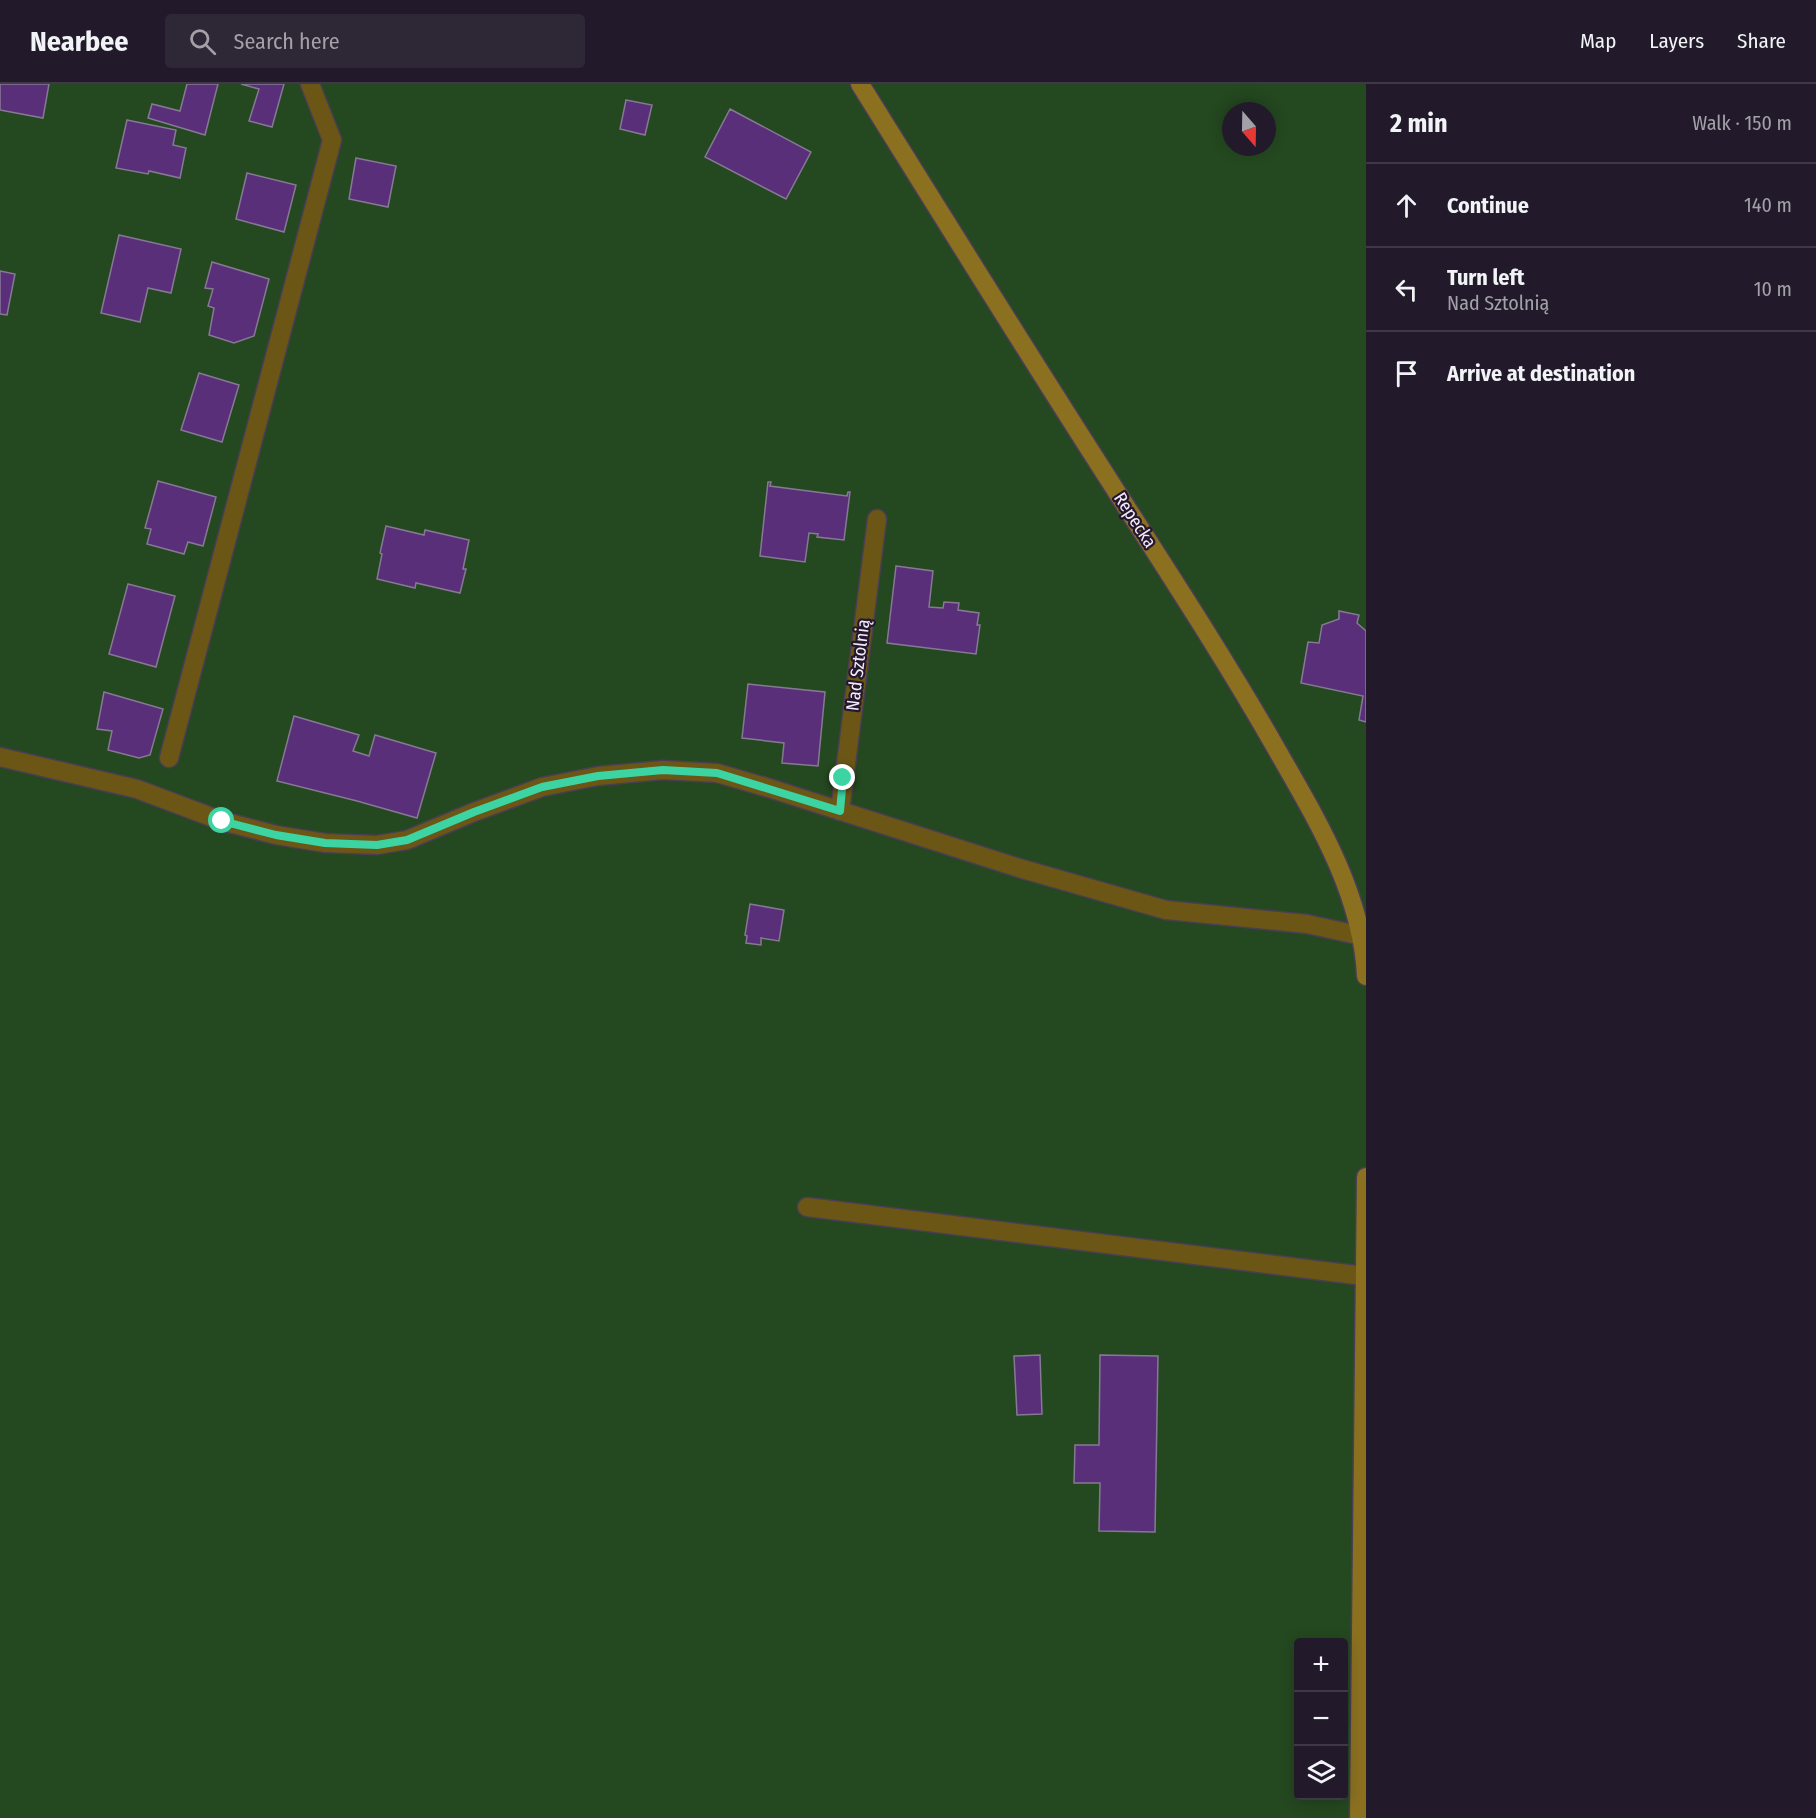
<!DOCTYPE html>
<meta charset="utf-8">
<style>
:root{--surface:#221a2a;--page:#2e2736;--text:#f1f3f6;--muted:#a2a1a8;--line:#3f3847}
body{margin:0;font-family:"Fira Sans Condensed",sans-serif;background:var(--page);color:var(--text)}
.controls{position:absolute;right:18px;bottom:18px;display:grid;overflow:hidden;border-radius:6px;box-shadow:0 3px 15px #0003}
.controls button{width:54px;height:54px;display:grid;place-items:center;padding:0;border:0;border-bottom:2px solid var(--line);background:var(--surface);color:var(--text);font:30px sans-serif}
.compass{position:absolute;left:1222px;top:18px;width:54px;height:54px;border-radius:50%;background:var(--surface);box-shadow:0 3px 15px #0003;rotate:160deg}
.stop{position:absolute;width:18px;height:18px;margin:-14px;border:4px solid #3dd4a3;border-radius:50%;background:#fff}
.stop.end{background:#3dd4a3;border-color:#fff;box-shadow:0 2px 6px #0008}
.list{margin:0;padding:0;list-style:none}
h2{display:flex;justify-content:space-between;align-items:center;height:78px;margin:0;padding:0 24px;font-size:26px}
h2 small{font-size:20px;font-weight:400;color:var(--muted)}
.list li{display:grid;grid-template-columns:39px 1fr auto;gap:18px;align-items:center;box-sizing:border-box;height:84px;padding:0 24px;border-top:2px solid var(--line)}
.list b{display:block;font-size:22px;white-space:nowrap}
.list p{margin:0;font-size:20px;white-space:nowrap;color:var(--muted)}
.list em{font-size:20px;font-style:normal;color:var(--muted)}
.icon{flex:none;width:33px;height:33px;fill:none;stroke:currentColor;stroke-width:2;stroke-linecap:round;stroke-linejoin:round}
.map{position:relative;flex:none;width:1366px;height:1734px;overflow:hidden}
header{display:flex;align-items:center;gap:36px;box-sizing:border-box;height:84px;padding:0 30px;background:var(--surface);border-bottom:2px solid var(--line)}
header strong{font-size:28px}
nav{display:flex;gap:33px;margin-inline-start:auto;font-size:21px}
.search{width:420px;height:54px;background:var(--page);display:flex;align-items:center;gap:15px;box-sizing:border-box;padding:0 21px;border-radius:6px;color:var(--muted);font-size:22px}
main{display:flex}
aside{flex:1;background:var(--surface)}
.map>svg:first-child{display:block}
.green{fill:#244820;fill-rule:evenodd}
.building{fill:#592f79;stroke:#867994;stroke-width:1.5}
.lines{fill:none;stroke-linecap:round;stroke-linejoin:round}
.lane-casing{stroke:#493e53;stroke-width:21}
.street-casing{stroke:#493e53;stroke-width:21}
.secondary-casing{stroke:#493e53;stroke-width:21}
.lane{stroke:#6b5616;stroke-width:18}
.street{stroke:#6b5616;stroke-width:18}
.secondary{stroke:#8b7020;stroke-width:18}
.route{stroke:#3dd4a3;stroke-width:8}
.labels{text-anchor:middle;stroke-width:4.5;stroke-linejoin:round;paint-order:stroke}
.street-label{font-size:18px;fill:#f3ebfa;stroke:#24182e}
</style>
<header>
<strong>Nearbee</strong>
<div class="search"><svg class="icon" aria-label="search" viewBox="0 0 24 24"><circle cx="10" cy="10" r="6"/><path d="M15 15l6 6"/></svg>Search here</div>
<nav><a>Map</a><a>Layers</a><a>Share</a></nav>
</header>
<main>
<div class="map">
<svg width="1366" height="1734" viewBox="0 0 1366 1734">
<rect width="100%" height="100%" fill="#2d2238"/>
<!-- green -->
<path class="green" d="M 0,0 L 1366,0 L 1366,1734 L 0,1734 ZM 1231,27 L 1267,27 L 1267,63 L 1231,63 ZM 1298,1558 L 1344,1558 L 1344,1712 L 1298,1712 Z"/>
<!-- building -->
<path class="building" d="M 0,0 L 49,0 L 43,34 L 0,26 Z
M 187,0 L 218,0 L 205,51 L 148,34 L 152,20 L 180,27 Z
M 241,0 L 284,0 L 272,43 L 249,37 L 259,5 Z
M 626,16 L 652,21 L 645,51 L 620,45 Z
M 730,25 L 811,68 L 786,115 L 705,73 Z
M 127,36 L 176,46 L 173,61 L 186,64 L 180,94 L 149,87 L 148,90 L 116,84 Z
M 356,74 L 396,82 L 388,123 L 349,115 Z
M 247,89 L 296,101 L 284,148 L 236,135 Z
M 119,151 L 181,165 L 171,209 L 148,204 L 140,238 L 101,229 Z
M 212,178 L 269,195 L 254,252 L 234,259 L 209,251 L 214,224 L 208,222 L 213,205 L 205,204 Z
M 0,187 L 15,190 L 7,231 L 0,230 Z
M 199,289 L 239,301 L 222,358 L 181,346 Z
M 158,397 L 216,413 L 203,462 L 188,458 L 184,470 L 147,460 L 151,445 L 145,444 Z
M 768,398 L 771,398 L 770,402 L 847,412 L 848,408 L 850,408 L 844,456 L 817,453 L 818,450 L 809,449 L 805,478 L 760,472 Z
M 386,442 L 424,451 L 425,446 L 469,456 L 463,485 L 466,485 L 460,509 L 416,499 L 415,504 L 377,495 L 382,470 L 380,469 Z
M 896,482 L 933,487 L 929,523 L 943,524 L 944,518 L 959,519 L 958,526 L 979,529 L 977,541 L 980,541 L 976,570 L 887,559 Z
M 128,500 L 175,512 L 156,583 L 109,570 Z
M 1339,527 L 1359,531 L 1357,539 L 1366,547 L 1366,638 L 1359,636 L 1363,612 L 1301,599 L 1308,558 L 1319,559 L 1322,541 L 1339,535 Z
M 748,600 L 825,608 L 818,682 L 782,679 L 784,659 L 742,654 Z
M 104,608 L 163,625 L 150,671 L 139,674 L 108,666 L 112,647 L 97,645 Z
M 294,632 L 359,651 L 353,667 L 369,672 L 375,651 L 436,669 L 417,734 L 357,717 L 277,697 Z
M 750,820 L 784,826 L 779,857 L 761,854 L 761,861 L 746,859 L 747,852 L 745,851 Z
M 1040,1271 L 1042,1330 L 1017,1331 L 1014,1272 Z
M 1100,1271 L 1158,1272 L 1155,1448 L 1099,1447 L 1100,1399 L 1074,1399 L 1075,1361 L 1099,1361 Z"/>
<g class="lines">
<!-- lane casing -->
<g class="lane-casing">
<path id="lane" d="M 0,673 L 137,705 L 222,737 L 276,751 L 325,759 L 377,761 L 407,756 L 474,728 L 542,703 L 598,692 L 663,686 L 717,689 L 769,704 L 1019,784 L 1166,826 L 1307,840 L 1362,852
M 169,674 L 332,56 L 310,0"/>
</g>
<!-- street casing -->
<g class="street-casing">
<path id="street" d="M 840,727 L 877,435
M 807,1123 L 1364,1192"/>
</g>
<!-- secondary casing -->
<g class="secondary-casing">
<path id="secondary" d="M 860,0 C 943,133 1026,267 1111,399 C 1166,485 1222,570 1273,659 C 1314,731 1362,807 1366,892
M 1359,1734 L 1366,1093"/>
</g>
<!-- lane -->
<use href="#lane" class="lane"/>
<!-- street -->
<use href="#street" class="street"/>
<!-- secondary -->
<use href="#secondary" class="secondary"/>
</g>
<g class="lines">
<!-- route -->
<path class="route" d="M 222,737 L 276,751 L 325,759 L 377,761 L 407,756 L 474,728 L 542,703 L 598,692 L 663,686 L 717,689 L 840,727 L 843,694"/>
</g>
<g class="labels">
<!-- street labels -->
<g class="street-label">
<text transform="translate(1135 436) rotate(57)" y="6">Repecka</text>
<text transform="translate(858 581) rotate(-83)" y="6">Nad Sztolnią</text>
</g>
</g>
</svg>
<div class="controls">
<button>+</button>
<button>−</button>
<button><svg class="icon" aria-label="layers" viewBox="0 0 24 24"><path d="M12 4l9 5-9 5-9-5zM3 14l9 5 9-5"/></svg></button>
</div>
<svg class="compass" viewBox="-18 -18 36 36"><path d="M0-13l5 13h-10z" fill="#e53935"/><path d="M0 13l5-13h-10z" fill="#a2a1a8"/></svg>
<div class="stop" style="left:222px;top:737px"></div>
<div class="stop end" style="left:843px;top:694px"></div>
</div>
<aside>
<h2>2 min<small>Walk · 150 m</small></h2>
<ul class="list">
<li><svg class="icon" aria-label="ahead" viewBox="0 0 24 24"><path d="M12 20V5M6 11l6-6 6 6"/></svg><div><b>Continue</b></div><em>140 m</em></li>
<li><svg class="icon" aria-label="left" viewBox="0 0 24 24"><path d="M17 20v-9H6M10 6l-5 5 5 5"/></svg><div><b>Turn left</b><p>Nad Sztolnią</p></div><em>10 m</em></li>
<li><svg class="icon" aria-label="arrive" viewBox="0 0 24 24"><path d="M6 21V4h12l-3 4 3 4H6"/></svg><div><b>Arrive at destination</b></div></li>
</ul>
</aside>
</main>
